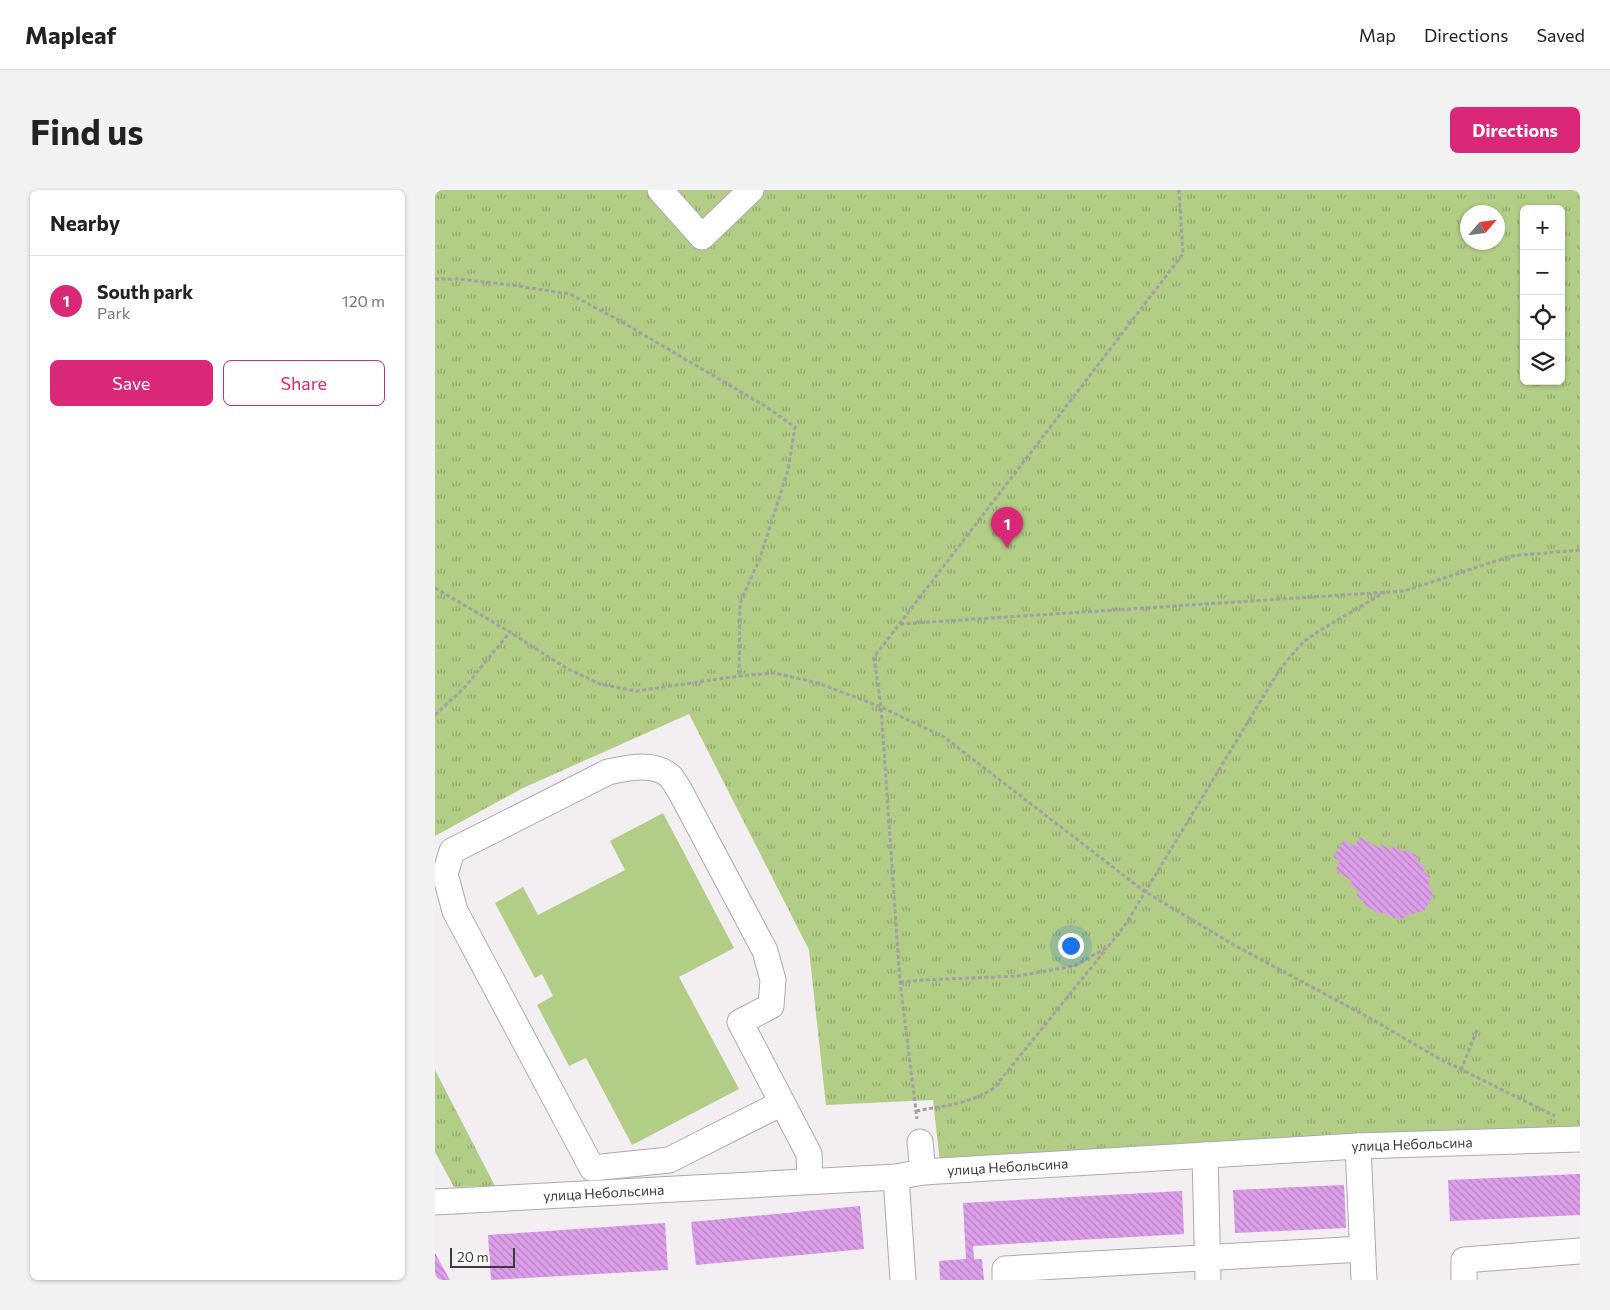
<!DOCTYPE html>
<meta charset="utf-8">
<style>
:root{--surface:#fff;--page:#f2f2f2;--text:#222;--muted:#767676;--line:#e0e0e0;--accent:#db2777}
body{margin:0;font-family:Commissioner,sans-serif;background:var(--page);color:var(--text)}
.controls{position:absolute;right:15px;top:15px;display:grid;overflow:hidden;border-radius:8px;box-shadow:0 1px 4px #0004}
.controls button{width:45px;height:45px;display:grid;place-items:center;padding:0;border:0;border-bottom:1px solid var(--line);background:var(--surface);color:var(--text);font:25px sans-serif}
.compass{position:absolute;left:1025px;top:15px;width:45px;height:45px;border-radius:50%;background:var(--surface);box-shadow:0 1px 4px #0004;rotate:62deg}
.scale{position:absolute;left:15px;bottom:12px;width:65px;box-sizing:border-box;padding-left:5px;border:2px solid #3c3a3c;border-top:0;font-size:14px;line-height:18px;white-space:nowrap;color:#3c3a3c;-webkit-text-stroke:4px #fff;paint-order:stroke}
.you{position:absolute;left:635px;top:755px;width:18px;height:18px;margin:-12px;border:4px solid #fff;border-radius:50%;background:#1a73e8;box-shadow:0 0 0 8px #1a73e833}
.badge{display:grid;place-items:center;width:32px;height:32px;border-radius:50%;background:var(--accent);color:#fff;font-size:16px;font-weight:700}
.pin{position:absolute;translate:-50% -41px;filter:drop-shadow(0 1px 2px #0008)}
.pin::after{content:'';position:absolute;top:26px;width:18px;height:15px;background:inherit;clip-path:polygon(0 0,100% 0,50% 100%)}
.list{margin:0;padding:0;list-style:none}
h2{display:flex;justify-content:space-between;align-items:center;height:65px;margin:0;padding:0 20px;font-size:21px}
h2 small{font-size:16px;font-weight:400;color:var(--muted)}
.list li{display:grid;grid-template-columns:32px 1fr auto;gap:15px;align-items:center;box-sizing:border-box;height:90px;padding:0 20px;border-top:1px solid var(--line)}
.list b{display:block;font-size:19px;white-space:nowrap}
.list p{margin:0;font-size:16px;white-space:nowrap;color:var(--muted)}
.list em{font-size:16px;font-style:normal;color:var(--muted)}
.actions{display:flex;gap:10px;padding:15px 20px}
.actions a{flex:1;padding:11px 0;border:1px solid var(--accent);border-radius:8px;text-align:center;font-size:18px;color:var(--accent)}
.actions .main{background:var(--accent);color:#fff}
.icon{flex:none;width:28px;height:28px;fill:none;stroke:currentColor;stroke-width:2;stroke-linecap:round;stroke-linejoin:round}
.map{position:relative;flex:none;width:1145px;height:1090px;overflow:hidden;border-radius:8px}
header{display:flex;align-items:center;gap:30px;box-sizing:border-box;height:70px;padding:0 25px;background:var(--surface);border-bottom:1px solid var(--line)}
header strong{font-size:24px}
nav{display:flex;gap:28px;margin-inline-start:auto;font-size:18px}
.intro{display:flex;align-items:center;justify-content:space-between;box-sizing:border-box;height:120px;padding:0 30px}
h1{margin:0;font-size:35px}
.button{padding:12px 22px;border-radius:8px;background:var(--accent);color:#fff;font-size:18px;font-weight:700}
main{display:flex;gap:30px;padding:0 30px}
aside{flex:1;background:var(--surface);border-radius:8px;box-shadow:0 1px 4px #0004}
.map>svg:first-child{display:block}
.green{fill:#b2cd85}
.park{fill:url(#park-tufts);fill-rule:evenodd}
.building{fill:url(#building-back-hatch)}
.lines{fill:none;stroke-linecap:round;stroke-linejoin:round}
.minor-casing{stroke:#ada9ae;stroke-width:27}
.path{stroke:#a3a0a3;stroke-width:3;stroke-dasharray:4 2.5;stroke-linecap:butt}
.minor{stroke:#fff;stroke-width:25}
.labels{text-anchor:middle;stroke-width:4;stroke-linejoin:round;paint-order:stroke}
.street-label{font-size:14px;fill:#3c3a3c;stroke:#fff}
</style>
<header>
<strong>Mapleaf</strong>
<nav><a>Map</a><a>Directions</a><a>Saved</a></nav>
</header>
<div class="intro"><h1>Find us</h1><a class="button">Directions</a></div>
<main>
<aside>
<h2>Nearby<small></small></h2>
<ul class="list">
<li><span class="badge">1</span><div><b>South park</b><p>Park</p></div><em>120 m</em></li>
</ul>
<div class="actions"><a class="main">Save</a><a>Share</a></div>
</aside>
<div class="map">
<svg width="1145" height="1090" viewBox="0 0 1145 1090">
<defs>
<pattern id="park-tufts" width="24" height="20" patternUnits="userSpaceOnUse" patternTransform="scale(1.25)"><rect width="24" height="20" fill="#b2cd85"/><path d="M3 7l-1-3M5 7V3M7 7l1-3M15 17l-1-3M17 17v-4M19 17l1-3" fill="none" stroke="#92a76e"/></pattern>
<pattern id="building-back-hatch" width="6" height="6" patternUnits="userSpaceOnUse" patternTransform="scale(1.25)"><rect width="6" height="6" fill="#dd9eea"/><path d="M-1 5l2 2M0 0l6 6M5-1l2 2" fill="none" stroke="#b482bf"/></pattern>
</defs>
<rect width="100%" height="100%" fill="#f2eef2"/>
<!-- green -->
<path class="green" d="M 228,623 L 299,758 L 244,787 L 304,899 L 197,955 L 151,868 L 134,876 L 102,815 L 118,806 L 107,784 L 100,788 L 60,713 L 88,697 L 103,725 L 190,680 L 175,651 Z"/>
<!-- park -->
<path class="park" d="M 0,0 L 1145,0 L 1145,943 L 505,972 L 498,910 L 391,915 L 374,760 L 254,524 L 88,598 L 0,646 ZM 1089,19 L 1126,19 L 1126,191 L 1089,191 ZM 1032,22 L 1062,22 L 1062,52 L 1032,52 Z
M 0,880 L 60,996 L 19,997 L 0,962 Z"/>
<!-- building -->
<path class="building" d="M 925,647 L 944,658 L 946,654 L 956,660 L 958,656 L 968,662 L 970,659 L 984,667 L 981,671 L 991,677 L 988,682 L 995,686 L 993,690 L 998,706 L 989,721 L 971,725 L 967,730 L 961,727 L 959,729 L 948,722 L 946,725 L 927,713 L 929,711 L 921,706 L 924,701 L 914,695 L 917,691 L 900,680 L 905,671 L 898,667 L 909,650 L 919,656 Z
M 1145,984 L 1145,1025 L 1015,1031 L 1013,990 Z
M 909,995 L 911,1038 L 800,1043 L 798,1000 Z
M 747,1001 L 749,1044 L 538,1056 L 539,1069 L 547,1069 L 549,1090 L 505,1090 L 504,1071 L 531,1069 L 528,1013 Z
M 425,1016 L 429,1059 L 261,1075 L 256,1032 Z
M 230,1033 L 233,1080 L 56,1090 L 53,1045 Z
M 0,1063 L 15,1090 L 0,1090 Z"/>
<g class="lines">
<!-- minor casing -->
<g class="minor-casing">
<g id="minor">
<path d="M 225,0 L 267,47 L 316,0"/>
<path d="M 347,913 L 234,970 L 157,978 L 20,721 L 10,684 L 17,661 L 173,582 C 192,578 220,571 236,587 C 239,591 242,596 245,601 L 330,761 L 338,790 L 336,816 L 305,832 L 374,964 L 375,991"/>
<path d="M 485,952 L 488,982"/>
<path d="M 923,956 L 929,1090"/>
<path d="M 770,965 L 773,1090"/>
<path d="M 461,987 L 468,1090"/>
<path id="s1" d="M 0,1012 L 461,987 L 488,982 L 923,956 L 1145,949"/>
<path d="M 570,1090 L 570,1079 L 927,1059"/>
<path d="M 1029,1090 L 1029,1070 L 1145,1061"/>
</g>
</g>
<!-- path -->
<path class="path" d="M 744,0 L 748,64 L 439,467 L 446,517 L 509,547 L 709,701 L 799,755 L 940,831 L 1003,868 L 1120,926
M 0,89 L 23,89 L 76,95 L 135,104 L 187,132 L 330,216 L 360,237 L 353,280 L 325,368 L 305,413 L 304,485
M 0,398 L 75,442 L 131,478 L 165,494 L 201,501 L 304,486 L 340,483 L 383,493 L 446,517 L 465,792 L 482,929
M 465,434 L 969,401 L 1076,366 L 1145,360
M 0,525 L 29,498 L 75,442
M 465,792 L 488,790 L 583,786 L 639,776 L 673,757 L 692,732 L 845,479 L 868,452 L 884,441 L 950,402
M 1026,880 L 1042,840
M 481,921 C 511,915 532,915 559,898 L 672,758"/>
<!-- minor -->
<use href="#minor" class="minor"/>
</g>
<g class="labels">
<!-- street labels -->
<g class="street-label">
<text dy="5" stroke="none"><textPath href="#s1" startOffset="979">улица Небольсина</textPath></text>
<text dy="5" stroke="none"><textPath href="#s1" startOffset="574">улица Небольсина</textPath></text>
<text dy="5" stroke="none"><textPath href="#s1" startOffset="169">улица Небольсина</textPath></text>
</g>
</g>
</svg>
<div class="controls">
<button>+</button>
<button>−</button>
<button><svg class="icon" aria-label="locate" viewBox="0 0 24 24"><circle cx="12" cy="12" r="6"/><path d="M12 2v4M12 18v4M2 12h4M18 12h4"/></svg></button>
<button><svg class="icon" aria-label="layers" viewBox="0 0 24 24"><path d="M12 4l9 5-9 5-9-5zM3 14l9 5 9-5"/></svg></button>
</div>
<svg class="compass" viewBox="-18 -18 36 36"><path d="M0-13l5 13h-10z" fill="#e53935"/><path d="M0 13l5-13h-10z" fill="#767676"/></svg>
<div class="scale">20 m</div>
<div class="you"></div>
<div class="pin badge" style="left:572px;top:358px">1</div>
</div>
</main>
